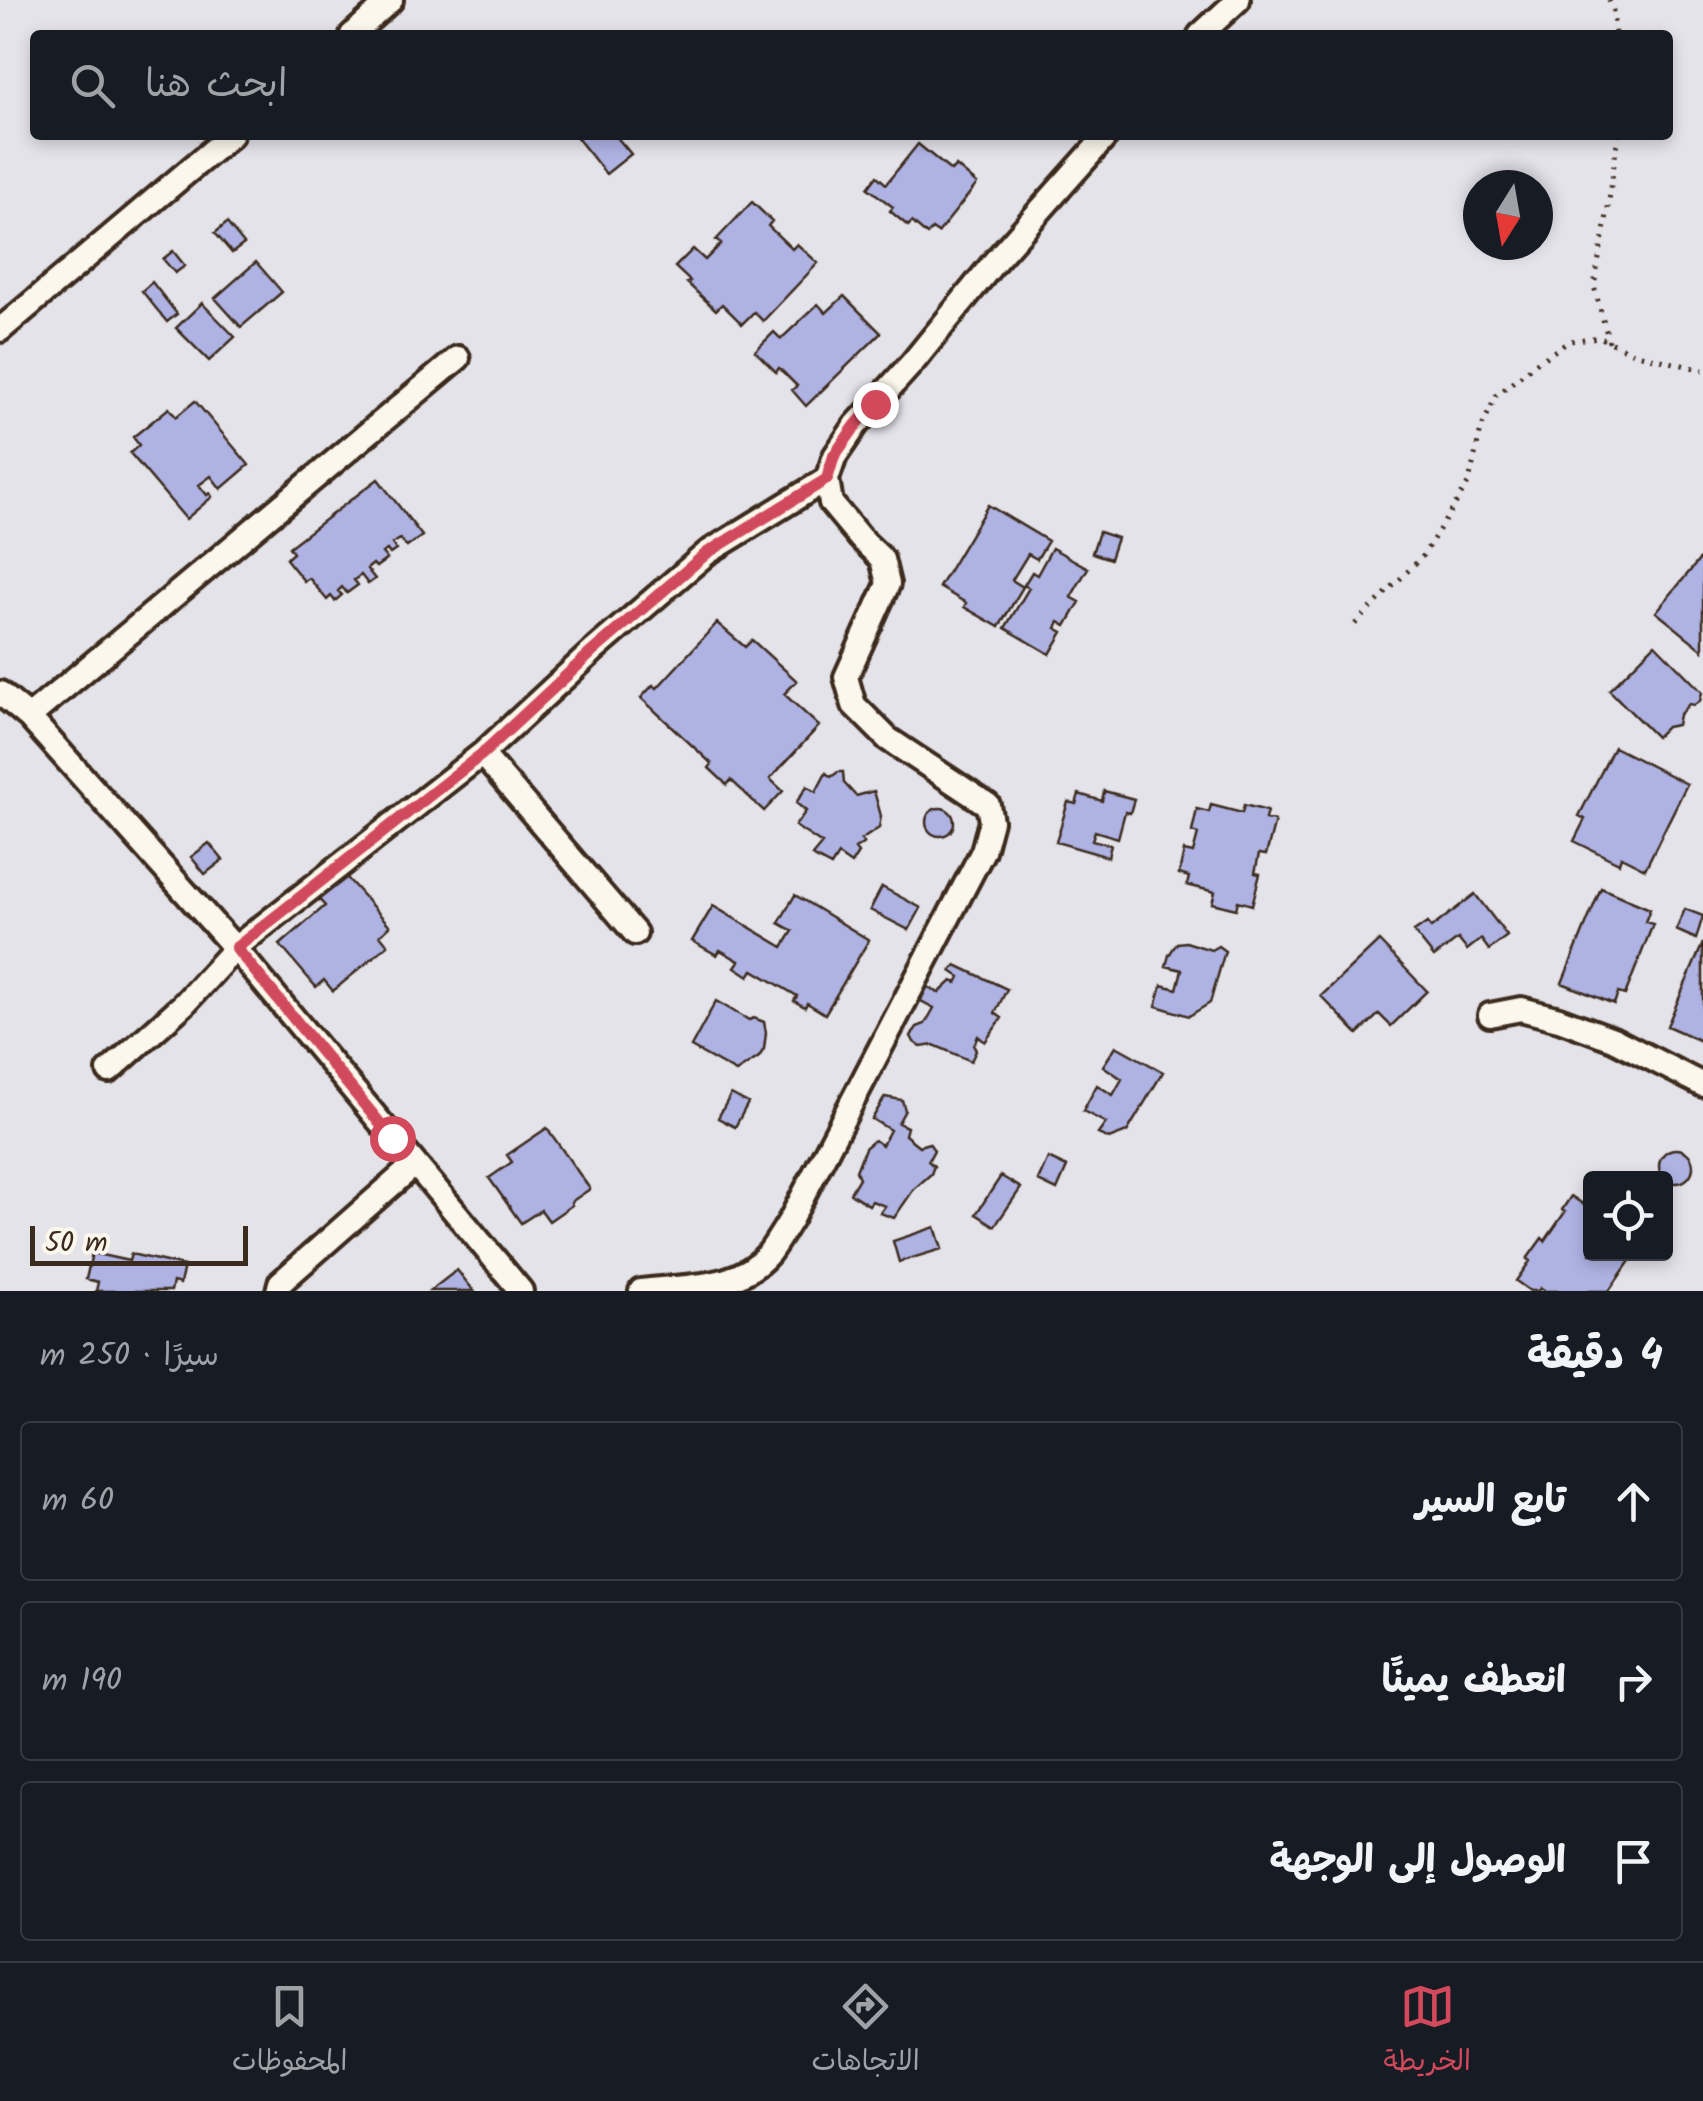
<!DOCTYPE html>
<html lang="ar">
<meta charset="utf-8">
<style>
:root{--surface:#171b24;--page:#20242c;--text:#f1f3f6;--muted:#9ea1a6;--line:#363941;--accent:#d1495b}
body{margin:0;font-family:Kalam,"Playpen Sans Arabic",sans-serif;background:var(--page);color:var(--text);direction:rtl}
.controls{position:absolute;right:30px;bottom:30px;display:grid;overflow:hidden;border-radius:10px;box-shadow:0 5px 15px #0003}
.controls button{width:90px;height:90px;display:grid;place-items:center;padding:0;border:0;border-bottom:2px solid var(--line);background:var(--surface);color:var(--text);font:50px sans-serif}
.compass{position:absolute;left:1463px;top:170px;width:90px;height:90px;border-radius:50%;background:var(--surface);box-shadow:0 5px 15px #0003;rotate:191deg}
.scale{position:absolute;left:30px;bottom:25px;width:218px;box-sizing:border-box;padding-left:10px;border:5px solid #3b2a1e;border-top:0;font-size:28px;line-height:35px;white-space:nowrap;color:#3b2a1e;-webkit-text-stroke:8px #fbf7ec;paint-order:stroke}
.stop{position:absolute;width:30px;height:30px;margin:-22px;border:8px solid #d1495b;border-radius:50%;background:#fff}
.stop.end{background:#d1495b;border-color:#fff;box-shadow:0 2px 10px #0008}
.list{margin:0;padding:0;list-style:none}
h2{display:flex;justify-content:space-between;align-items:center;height:130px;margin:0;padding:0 40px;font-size:42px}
h2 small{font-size:32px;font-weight:400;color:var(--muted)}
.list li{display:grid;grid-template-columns:65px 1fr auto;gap:30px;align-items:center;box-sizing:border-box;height:160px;margin:0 20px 20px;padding:0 20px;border:2px solid var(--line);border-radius:10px}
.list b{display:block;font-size:38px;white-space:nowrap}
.list em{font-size:32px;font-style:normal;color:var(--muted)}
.icon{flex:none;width:55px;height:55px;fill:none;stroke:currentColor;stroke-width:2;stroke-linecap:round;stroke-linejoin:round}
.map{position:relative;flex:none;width:1703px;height:1291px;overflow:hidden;direction:ltr}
.search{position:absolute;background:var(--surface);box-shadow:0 5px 15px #0003;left:30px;right:30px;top:30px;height:110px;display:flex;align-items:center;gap:25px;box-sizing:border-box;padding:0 35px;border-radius:10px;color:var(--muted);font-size:38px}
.sheet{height:670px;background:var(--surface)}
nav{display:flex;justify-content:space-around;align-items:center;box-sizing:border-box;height:140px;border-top:2px solid var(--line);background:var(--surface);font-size:28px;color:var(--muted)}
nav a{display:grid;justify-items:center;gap:5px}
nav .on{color:var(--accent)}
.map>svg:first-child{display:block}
.building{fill:#afb3e4;stroke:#3b2a1e;stroke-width:2.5}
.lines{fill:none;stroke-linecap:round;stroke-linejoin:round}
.minor-casing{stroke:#3b2a1e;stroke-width:30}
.path{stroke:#3b2a1e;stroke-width:5;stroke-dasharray:2.5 8;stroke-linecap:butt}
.minor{stroke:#fbf7ec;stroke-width:22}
.route{stroke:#d1495b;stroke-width:12}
</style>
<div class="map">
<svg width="1703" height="1291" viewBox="0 0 1703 1291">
<rect width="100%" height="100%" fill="#e4e3ea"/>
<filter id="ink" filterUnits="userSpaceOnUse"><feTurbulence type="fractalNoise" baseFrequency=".01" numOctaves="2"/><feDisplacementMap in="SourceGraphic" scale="20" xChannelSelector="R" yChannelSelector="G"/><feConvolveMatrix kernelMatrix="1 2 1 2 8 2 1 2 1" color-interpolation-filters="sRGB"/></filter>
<g filter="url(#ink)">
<!-- building -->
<path class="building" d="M 575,135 L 615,135 L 631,154 L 606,174 Z
M 918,144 L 951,171 L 956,166 L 977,184 L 938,233 L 932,229 L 927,235 L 912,222 L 908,226 L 890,211 L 893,207 L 868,188 L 877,176 L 886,184 Z
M 752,202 L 772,221 L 768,226 L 792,249 L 797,244 L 818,263 L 763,321 L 754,312 L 742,324 L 722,304 L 716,310 L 687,283 L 690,281 L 675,267 L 693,249 L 705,260 L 721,244 L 716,240 Z
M 227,223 L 244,244 L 232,253 L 215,233 Z
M 173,251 L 185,266 L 175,273 L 163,259 Z
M 256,262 L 282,292 L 241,327 L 215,298 Z
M 152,282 L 177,314 L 167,322 L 142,291 Z
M 844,296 L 881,333 L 806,406 L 792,390 L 797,386 L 779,368 L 776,372 L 755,351 L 774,332 L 781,339 L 818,304 L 826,313 Z
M 202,303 L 235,337 L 209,361 L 176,328 Z
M 195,401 L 249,465 L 221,489 L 211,476 L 199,485 L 207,495 L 210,493 L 212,497 L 186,519 L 130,453 L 139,445 L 133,437 L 169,408 L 176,417 Z
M 378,479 L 422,536 L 407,547 L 400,539 L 392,544 L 396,550 L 390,554 L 387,550 L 382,553 L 387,559 L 376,567 L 373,564 L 367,569 L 375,579 L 368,584 L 361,575 L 354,580 L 358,585 L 347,593 L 342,587 L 338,591 L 342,595 L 335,601 L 331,596 L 327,600 L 309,578 L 304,581 L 286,559 L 293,553 L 289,547 Z
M 988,505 L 1048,541 L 1037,559 L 1028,554 L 1012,580 L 1023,587 L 999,627 L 964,607 L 966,603 L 939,587 Z
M 1099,532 L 1117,538 L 1110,559 L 1092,553 Z
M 1052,548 L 1088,568 L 1071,597 L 1080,602 L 1066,626 L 1059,622 L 1056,628 L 1063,632 L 1050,654 L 1005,628 L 1029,588 L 1024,585 L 1032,572 L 1037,575 Z
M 1700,559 L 1703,561 L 1703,650 L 1656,612 Z
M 717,623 L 745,647 L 752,640 L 797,681 L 784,694 L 819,726 L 770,779 L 783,791 L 764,811 L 731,780 L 727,785 L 709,768 L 712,764 L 641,698 L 653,685 L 657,688 Z
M 1655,644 L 1702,692 L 1700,701 L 1694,705 L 1689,704 L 1679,715 L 1677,725 L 1666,727 L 1656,737 L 1609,690 Z
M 1614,747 L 1687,784 L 1645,869 L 1621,857 L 1619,863 L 1574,841 L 1585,819 L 1579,816 Z
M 838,772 L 843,772 L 844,783 L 856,796 L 874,791 L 881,816 L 879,828 L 861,840 L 864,843 L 855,849 L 858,853 L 851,864 L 838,855 L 831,866 L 812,856 L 822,844 L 795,826 L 806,811 L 796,803 L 807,786 L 816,792 L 826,773 L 831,777 Z
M 1104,791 L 1134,799 L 1130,813 L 1125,812 L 1118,838 L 1095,831 L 1092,840 L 1111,845 L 1108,857 L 1056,842 L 1068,802 L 1076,804 L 1079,794 L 1102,801 Z
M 1211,805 L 1242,813 L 1244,805 L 1267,811 L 1265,819 L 1275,821 L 1266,855 L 1259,854 L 1255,873 L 1260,874 L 1252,905 L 1238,901 L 1236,909 L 1212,903 L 1215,892 L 1187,885 L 1189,877 L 1179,874 L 1184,851 L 1193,853 L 1198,834 L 1192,832 L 1197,809 L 1209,812 Z
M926 822a14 14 0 1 1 28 0a14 14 0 1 1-28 0Z
M 209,843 L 223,860 L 205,874 L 191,857 Z
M 341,871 L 390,926 L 380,935 L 388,945 L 333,991 L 324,980 L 316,987 L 280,945 L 325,906 L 314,894 Z
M 882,887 L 921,908 L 909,930 L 870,910 Z
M 1601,888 L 1650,909 L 1645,922 L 1653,924 L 1625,995 L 1618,993 L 1614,1004 L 1562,983 Z
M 1475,894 L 1507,936 L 1489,950 L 1481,939 L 1467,950 L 1458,939 L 1434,957 L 1414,932 L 1427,923 L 1431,928 Z
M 795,895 L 869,940 L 825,1014 L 807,1003 L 805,1007 L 794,1001 L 797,996 L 753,970 L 749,976 L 735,967 L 739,961 L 720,950 L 717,955 L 692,941 L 713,906 L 783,947 L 793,931 L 779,923 Z
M 1685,909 L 1703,916 L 1696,939 L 1676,930 Z
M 1379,941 L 1427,991 L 1391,1026 L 1379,1014 L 1358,1034 L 1321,996 Z
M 1186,942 L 1211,950 L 1218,946 L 1225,951 L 1210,1003 L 1189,1016 L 1156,1006 L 1162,985 L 1177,989 L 1182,970 L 1166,966 L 1169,955 L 1177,943 Z
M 1703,943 L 1703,1042 L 1667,1026 Z
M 956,965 L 1007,989 L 995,1013 L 1002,1018 L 985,1042 L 978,1036 L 974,1045 L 976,1051 L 971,1061 L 934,1045 L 921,1047 L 914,1042 L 911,1036 L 917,1027 L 925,1024 L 934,1008 L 921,1001 L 922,992 L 928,987 L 939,993 L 952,981 L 957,983 L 960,977 L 951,971 Z
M 716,1001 L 749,1020 L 754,1018 L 764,1022 L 766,1033 L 764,1049 L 759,1057 L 736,1072 L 691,1047 Z
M 1116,1046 L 1163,1072 L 1127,1132 L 1109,1139 L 1098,1134 L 1106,1123 L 1083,1111 L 1097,1085 L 1113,1095 L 1122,1079 L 1103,1066 Z
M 731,1094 L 748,1103 L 735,1127 L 718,1118 Z
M 885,1097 L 902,1100 L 905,1110 L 898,1123 L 907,1127 L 905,1135 L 919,1146 L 929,1143 L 934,1150 L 928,1161 L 934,1166 L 931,1174 L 914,1189 L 894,1218 L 880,1213 L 885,1206 L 872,1201 L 869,1205 L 850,1193 L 859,1178 L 856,1171 L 865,1148 L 874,1140 L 882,1145 L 890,1130 L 872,1119 Z
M 547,1128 L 590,1189 L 571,1202 L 572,1205 L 549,1221 L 541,1210 L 521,1223 L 489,1178 L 512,1162 L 507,1155 Z
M1659 1166a17 17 0 1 1 34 0a17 17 0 1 1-34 0Z
M 1048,1158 L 1067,1167 L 1057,1190 L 1038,1181 Z
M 1001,1176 L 1021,1188 L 995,1226 L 976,1214 Z
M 1571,1196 L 1590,1209 L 1590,1254 L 1625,1254 L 1632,1258 L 1609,1291 L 1544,1291 L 1540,1288 L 1538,1291 L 1530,1291 L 1516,1281 L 1530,1261 L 1527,1259 L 1542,1238 L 1545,1241 L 1565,1212 L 1562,1210 Z
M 935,1227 L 942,1249 L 899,1262 L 893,1241 Z
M 92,1253 L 129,1261 L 131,1254 L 184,1266 L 180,1284 L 173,1282 L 171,1291 L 96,1291 L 98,1282 L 86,1279 Z
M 457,1270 L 474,1291 L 430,1291 Z"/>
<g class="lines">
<!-- minor casing -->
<g class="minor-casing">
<path id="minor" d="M 352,35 L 391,0
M 1200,35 L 1238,0
M 0,330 L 231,135
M 0,693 L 29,717 L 235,948 L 521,1291
M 29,717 L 458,358
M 482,754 L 635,933
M 1490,1015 L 1521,1009 L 1559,1019 L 1613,1039 L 1703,1085
M 109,1071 L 184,1004 L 235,948 L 482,754 L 592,652 L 707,553 L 827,479
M 278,1291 L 280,1283 L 414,1165
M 641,1291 C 686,1285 737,1291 769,1253 C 777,1242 784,1230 791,1219 L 983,851 L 991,821 L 988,805 L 888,739 L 854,705 L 846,677 L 888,584 L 882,559 L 860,538 L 831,503 L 827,479 L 835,456 L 856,425 L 913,362 L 996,260 L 1107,135"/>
</g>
<!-- path -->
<path class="path" d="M 1609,0 L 1613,11 L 1615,35
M 1609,342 L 1594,286 L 1607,215 L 1618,135
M 1355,624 L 1422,557 L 1469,482 L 1481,429 L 1496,396 L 1536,363 L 1570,341 L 1599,337 L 1633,353 L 1703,370"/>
<!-- minor -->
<use href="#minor" class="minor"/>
</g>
</g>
<g class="lines" filter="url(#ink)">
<!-- route -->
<path class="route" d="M 392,1138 L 236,948 L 482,754 L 592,652 L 707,553 L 827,479 L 834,456 L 856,425 L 875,404"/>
</g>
</svg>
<div class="controls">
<button><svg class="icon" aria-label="locate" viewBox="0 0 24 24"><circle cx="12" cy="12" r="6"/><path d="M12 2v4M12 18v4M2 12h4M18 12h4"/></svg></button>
</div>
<svg class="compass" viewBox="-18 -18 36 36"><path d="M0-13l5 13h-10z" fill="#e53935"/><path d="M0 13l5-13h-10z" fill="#9ea1a6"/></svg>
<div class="scale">50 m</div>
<div class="stop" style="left:392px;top:1138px"></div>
<div class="stop end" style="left:875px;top:404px"></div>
<div class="search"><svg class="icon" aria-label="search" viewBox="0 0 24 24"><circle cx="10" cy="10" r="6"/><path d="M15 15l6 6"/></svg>ابحث هنا</div>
</div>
<section class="sheet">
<h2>4 دقيقة<small>سيرًا · 250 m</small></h2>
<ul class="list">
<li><svg class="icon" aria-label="ahead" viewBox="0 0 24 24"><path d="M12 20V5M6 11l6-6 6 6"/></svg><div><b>تابع السير</b></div><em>60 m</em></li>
<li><svg class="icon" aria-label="right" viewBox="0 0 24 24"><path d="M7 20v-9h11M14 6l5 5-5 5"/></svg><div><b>انعطف يمينًا</b></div><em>190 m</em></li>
<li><svg class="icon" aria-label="arrive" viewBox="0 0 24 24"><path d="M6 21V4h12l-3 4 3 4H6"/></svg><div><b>الوصول إلى الوجهة</b></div></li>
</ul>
</section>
<nav>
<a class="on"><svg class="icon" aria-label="map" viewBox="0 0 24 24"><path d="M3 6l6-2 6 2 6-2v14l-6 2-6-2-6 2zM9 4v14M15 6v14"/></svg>الخريطة</a>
<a><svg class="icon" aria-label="directions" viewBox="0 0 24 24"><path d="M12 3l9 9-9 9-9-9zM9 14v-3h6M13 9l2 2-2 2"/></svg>الاتجاهات</a>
<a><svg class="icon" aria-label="saved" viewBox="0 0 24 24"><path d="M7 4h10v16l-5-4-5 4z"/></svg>المحفوظات</a>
</nav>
